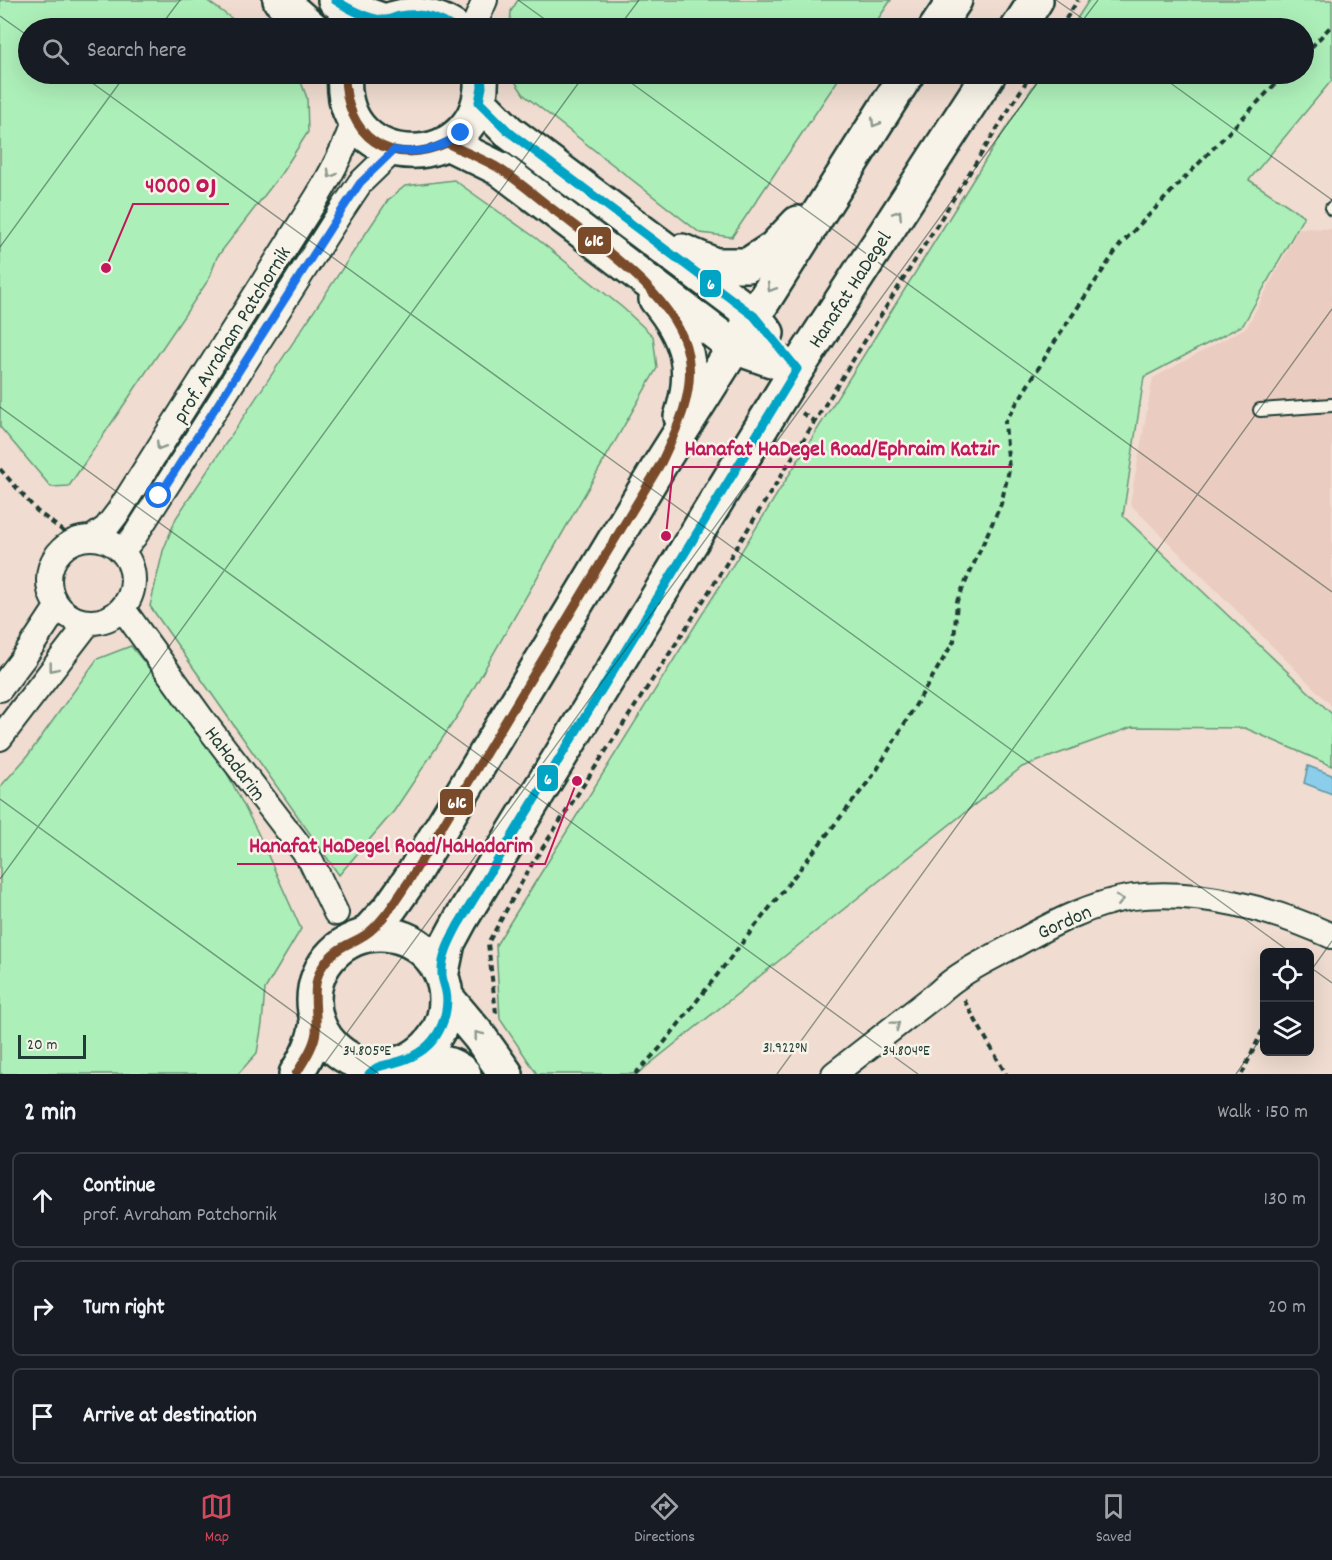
<!DOCTYPE html>
<meta charset="utf-8">
<style>
:root{--surface:#171b24;--page:#242831;--text:#f1f3f6;--muted:#9ea1a6;--line:#363941;--accent:#d1495b}
body{margin:0;font-family:Dekko,"Playpen Sans Hebrew",sans-serif;background:var(--page);color:var(--text)}
.controls{position:absolute;right:18px;bottom:18px;display:grid;overflow:hidden;border-radius:9px;box-shadow:0 6px 24px #0002}
.controls button{width:54px;height:54px;display:grid;place-items:center;padding:0;border:0;border-bottom:2px solid var(--line);background:var(--surface);color:var(--text);font:30px sans-serif}
.scale{position:absolute;left:18px;bottom:15px;width:68px;box-sizing:border-box;padding-left:6px;border:3px solid #1f3d34;border-top:0;font-size:16px;line-height:21px;white-space:nowrap;color:#1f3d34;-webkit-text-stroke:4px #f7f3e8;paint-order:stroke}
.stop{position:absolute;width:18px;height:18px;margin:-14px;border:4px solid #1a73e8;border-radius:50%;background:#fff}
.stop.end{background:#1a73e8;border-color:#fff;box-shadow:0 2px 6px #0008}
.list{margin:0;padding:0;list-style:none}
h2{display:flex;justify-content:space-between;align-items:center;height:78px;margin:0;padding:0 24px;font-size:26px}
h2 small{font-size:20px;font-weight:400;color:var(--muted)}
.list li{display:grid;grid-template-columns:39px 1fr auto;gap:18px;align-items:center;box-sizing:border-box;height:96px;margin:0 12px 12px;padding:0 12px;border:2px solid var(--line);border-radius:9px}
.list b{display:block;font-size:22px;white-space:nowrap}
.list p{margin:0;font-size:20px;white-space:nowrap;color:var(--muted)}
.list em{font-size:20px;font-style:normal;color:var(--muted)}
.icon{flex:none;width:33px;height:33px;fill:none;stroke:currentColor;stroke-width:2;stroke-linecap:round;stroke-linejoin:round}
.map{position:relative;flex:none;width:1332px;height:1074px;overflow:hidden}
.search{position:absolute;background:var(--surface);box-shadow:0 6px 24px #0002;left:18px;right:18px;top:18px;height:66px;display:flex;align-items:center;gap:15px;box-sizing:border-box;padding:0 21px;border-radius:33px;color:var(--muted);font-size:22px}
.sheet{height:402px;background:var(--surface)}
nav{display:flex;justify-content:space-around;align-items:center;box-sizing:border-box;height:84px;border-top:2px solid var(--line);background:var(--surface);font-size:16px;color:var(--muted)}
nav a{display:grid;justify-items:center;gap:3px}
nav .on{color:var(--accent)}
.map>svg:first-child{display:block}
.built{fill:#ebccc0}
.green{fill:#adefb9;stroke:#669676;stroke-width:1.5}
.water{fill:#8bceec;stroke:#6094a2;stroke-width:1.5}
.lines{fill:none;stroke-linecap:round;stroke-linejoin:round}
.lane-casing{stroke:#1f3d34;stroke-width:16}
.street-casing{stroke:#1f3d34;stroke-width:28}
.secondary-casing{stroke:#1f3d34;stroke-width:38}
.path{stroke:#1f3d34;stroke-width:4;stroke-dasharray:6 4.5;stroke-linecap:butt}
.lane{stroke:#f7f3e8;stroke-width:12}
.street{stroke:#f7f3e8;stroke-width:24}
.secondary{stroke:#f7f3e8;stroke-width:33}
.bus-1-casing{stroke:#f7f3e8;stroke-width:14}
.bus-2-casing{stroke:#f7f3e8;stroke-width:14}
.bus-1{stroke:#02a4c6;stroke-width:9}
.bus-2{stroke:#7a4b2a;stroke-width:9}
.oneway{stroke:#8b988e}
.route{stroke:#1a73e8;stroke-width:8}
.ticks{fill:none;stroke:#1f3d34;stroke-width:1.5;stroke-opacity:0.45}
.labels{text-anchor:middle;stroke-width:5;stroke-linejoin:round;paint-order:stroke}
.street-label{font-size:21px;fill:#1f3d34;stroke:#f7f3e8}
.ticks-label{font-size:15px;text-anchor:middle;fill:#1f3d34;stroke:#f7f3e8;stroke-width:5;stroke-linejoin:round;paint-order:stroke}
.leader{fill:none;stroke:#c2185b;stroke-width:2}
.callout-dot{fill:#c2185b;stroke:#f7f3e8;stroke-width:2}
.callout-label{font-size:22px;text-anchor:middle;font-weight:bold;fill:#c2185b;stroke:#f7f3e8;stroke-width:5;stroke-linejoin:round;paint-order:stroke}
.line-badge{stroke:#f7f3e8;stroke-width:2}
.badge-label{font-size:16px;text-anchor:middle;font-weight:bold;fill:#fff}
</style>
<div class="map">
<svg width="1332" height="1074" viewBox="0 0 1332 1074">
<rect width="100%" height="100%" fill="#f0dcd0"/>
<filter id="ink" filterUnits="userSpaceOnUse"><feTurbulence type="fractalNoise" baseFrequency=".0167" numOctaves="2"/><feDisplacementMap in="SourceGraphic" scale="12" xChannelSelector="R" yChannelSelector="G"/><feConvolveMatrix kernelMatrix="1 2 1 2 8 2 1 2 1" color-interpolation-filters="sRGB"/></filter>
<g filter="url(#ink)">
<!-- built -->
<path class="built" d="M 1299,228 L 1332,229 L 1332,706 L 1130,504 L 1153,378 L 1247,327 Z"/>
<!-- green -->
<path class="green" d="M 0,0 L 206,0 L 245,28 L 28,28 L 28,74 L 298,74 L 307,98 L 308,132 L 281,174 L 217,257 L 209,279 L 69,486 L 51,487 L 0,427 Z
M 518,0 L 891,0 L 872,28 L 510,28 L 511,11 Z
M 1089,0 L 1332,0 L 1332,80 L 1249,180 L 1304,216 L 1243,325 L 1144,377 L 1123,516 L 1332,714 L 1332,766 L 1245,728 L 1132,727 L 1022,767 L 637,1074 L 537,1074 L 500,1019 L 496,945 L 991,151 L 1041,74 L 1304,74 L 1304,28 L 1071,28 Z
M 510,74 L 842,74 L 732,237 L 700,233 L 524,95 Z
M 454,180 L 536,238 L 623,308 L 653,336 L 657,368 L 460,712 L 394,811 L 339,875 L 150,606 L 163,551 L 176,518 L 388,200 L 405,186 Z
M 131,646 L 214,748 L 257,831 L 301,929 L 265,989 L 262,1024 L 257,1053 L 238,1074 L 0,1074 L 0,787 L 26,758 L 97,659 Z"/>
<!-- water -->
<path class="water" d="M 1308,766 L 1332,775 L 1332,794 L 1304,783 Z"/>
<g class="lines">
<!-- lane casing -->
<g class="lane-casing">
<path id="lane" d="M 1332,208 L 1332,209
M 1260,410 L 1332,405"/>
</g>
<!-- street casing -->
<g class="street-casing">
<path id="street" d="M 473,28 L 485,0
M 92,538 L 106,528 L 119,511 L 316,199 C 332,173 345,149 354,120
M49 580a42 42 0 1 1 84 0a42 42 0 1 1-84 0Z
M 122,551 L 134,537 L 340,213 L 360,183 L 394,150
M 128,616 L 202,719 L 311,861 L 336,913
M 0,689 L 25,656 L 58,606
M 0,738 L 89,622
M 834,1074 L 938,993 C 959,973 985,961 1011,947 C 1048,926 1090,903 1133,897 C 1198,889 1273,909 1332,936"/>
</g>
<!-- secondary casing -->
<g class="secondary-casing">
<path id="secondary" d="M 280,0 L 312,28
M 335,0 L 347,8 L 385,21
M 372,28 C 399,12 427,10 454,28
M 936,28 L 955,0
M 1018,28 L 1036,0
M 345,74 C 336,177 488,177 481,74
M 479,102 L 509,132 L 754,316 L 767,333
M 447,143 L 500,169 L 734,347 L 797,369
M 682,251 L 715,265 L 748,265 L 774,248 L 798,223
M 656,299 C 688,337 697,370 681,417
M314 1000a66 66 0 1 1 132 0a66 66 0 1 1-132 0Z
M 366,934 L 390,908 L 409,881 L 661,463 L 907,74
M 442,972 L 448,943 L 461,919 L 797,369 L 989,74
M 447,998 L 479,1036 L 506,1074
M 409,1060 C 429,1061 448,1059 464,1074
M 296,1074 C 307,1056 315,1041 317,1020"/>
</g>
<!-- path -->
<path class="path" d="M 1060,28 L 1078,0
M 1304,55 L 1332,25
M 802,413 L 814,421
M 0,469 L 37,511 L 71,537
M 964,1000 L 1006,1074
M 496,1013 L 488,943 L 532,864 L 690,622 L 1031,74
M 635,1074 L 660,1048 L 875,773 L 954,641 L 957,601 L 1001,504 L 1009,470 L 1005,422 L 1059,335 L 1120,245 L 1285,74
M 1242,1074 L 1264,1027"/>
<!-- lane -->
<use href="#lane" class="lane"/>
<!-- street -->
<use href="#street" class="street"/>
<!-- secondary -->
<use href="#secondary" class="secondary"/>
<!-- bus-1 casing -->
<g class="bus-1-casing">
<path id="bus-1" d="M 335,0 C 349,9 366,18 382,20 C 389,21 394,17 400,16 C 420,12 438,18 454,28
M 369,1074 C 377,1065 382,1066 393,1063 C 410,1059 426,1051 436,1036 C 444,1024 449,1006 446,992 C 445,986 442,980 442,974 C 441,957 450,940 458,925 L 797,369 L 754,316 L 509,132 L 479,102 L 482,87 L 481,74"/>
</g>
<!-- bus-2 casing -->
<g class="bus-2-casing">
<path id="bus-2" d="M 296,1074 C 304,1061 314,1047 316,1032 C 318,1009 309,985 324,964 C 336,947 349,945 365,935 C 382,924 397,898 409,881 L 661,463 C 677,429 695,393 688,355 C 678,298 601,246 558,213 C 539,199 520,182 500,169 C 484,159 464,152 447,143 C 389,169 345,136 345,74"/>
</g>
<!-- bus-1 -->
<use href="#bus-1" class="bus-1"/>
<!-- bus-2 -->
<use href="#bus-2" class="bus-2"/>
</g>
<!-- one-way arrows -->
<defs><path id="oneway-chevron" d="M-2-3.5L2.5 0L-2 3.5" fill="none" stroke-width="1.6" stroke-linecap="round" stroke-linejoin="round" transform="scale(1.5)"/></defs>
<g class="oneway">
<use href="#oneway-chevron" transform="translate(875 123) rotate(122)"/>
<use href="#oneway-chevron" transform="translate(331 174) rotate(120)"/>
<use href="#oneway-chevron" transform="translate(898 214) rotate(-57)"/>
<use href="#oneway-chevron" transform="translate(771 288) rotate(122)"/>
<use href="#oneway-chevron" transform="translate(160 446) rotate(122)"/>
<use href="#oneway-chevron" transform="translate(53 668) rotate(128)"/>
<use href="#oneway-chevron" transform="translate(1120 900) rotate(-13)"/>
<use href="#oneway-chevron" transform="translate(896 1025) rotate(-37)"/>
<use href="#oneway-chevron" transform="translate(478 1035) rotate(-128)"/>
</g>
</g>
<g class="lines" filter="url(#ink)">
<!-- route -->
<path class="route" d="M 159,496 L 340,213 L 360,183 L 394,150 C 421,154 439,149 461,133"/>
</g>
<!-- ticks -->
<path class="ticks" d="M 518,0 L 557,28M 1056,0 L 1096,28M 0,16 L 28,36M 159,28 L 180,0M 618,28 L 639,0M 1077,28 L 1098,0M 80,74 L 1290,952M 619,74 L 1332,592M 1158,74 L 1332,200M 0,247 L 126,74M 0,407 L 918,1074M 0,799 L 379,1074M 0,879 L 585,74M 1310,967 L 1332,983M 1310,972 L 1332,941M 317,1074 L 1044,74M 777,1074 L 1332,309M 1236,1074 L 1264,1034"/>
<g class="labels">
<!-- street labels -->
<g class="street-label">
<text transform="translate(849 289) rotate(-57)" y="7">Hanafat HaDegel</text>
<text transform="translate(231 334) rotate(-58)" y="7">prof. Avraham Patchornik</text>
<text transform="translate(236 763) rotate(53)" y="7">HaHadarim</text>
<text transform="translate(1064 921) rotate(-24)" y="7">Gordon</text>
</g>
</g>
<g class="ticks-label">
<text x="785" y="1052">31.922°N</text>
<text x="367" y="1055">34.805°E</text>
<text x="906" y="1055">34.804°E</text>
</g>
<!-- callouts -->
<path class="leader" d="M106 268L133 204H229M666 536L673 467H1012M577 781L545 864H237"/>
<g class="callout-dot">
<circle cx="106" cy="268" r="6"/>
<circle cx="666" cy="536" r="6"/>
<circle cx="577" cy="781" r="6"/>
</g>
<g class="callout-label">
<text x="181" y="192">נס 4000</text>
<text x="842" y="455">Hanafat HaDegel Road/Ephraim Katzir</text>
<text x="391" y="852">Hanafat HaDegel Road/HaHadarim</text>
</g>
<g class="line-badge">
<rect x="577" y="226" width="35" height="29" rx="6" fill="#7a4b2a"/>
<rect x="699" y="269" width="23" height="29" rx="6" fill="#02a4c6"/>
<rect x="536" y="764" width="23" height="28" rx="6" fill="#02a4c6"/>
<rect x="439" y="788" width="35" height="28" rx="6" fill="#7a4b2a"/>
</g>
<g class="badge-label">
<text x="594" y="246">6א</text>
<text x="711" y="289">6</text>
<text x="548" y="784">6</text>
<text x="457" y="808">6א</text>
</g>
</svg>
<div class="controls">
<button><svg class="icon" aria-label="locate" viewBox="0 0 24 24"><circle cx="12" cy="12" r="6"/><path d="M12 2v4M12 18v4M2 12h4M18 12h4"/></svg></button>
<button><svg class="icon" aria-label="layers" viewBox="0 0 24 24"><path d="M12 4l9 5-9 5-9-5zM3 14l9 5 9-5"/></svg></button>
</div>
<div class="scale">20 m</div>
<div class="stop" style="left:159px;top:496px"></div>
<div class="stop end" style="left:461px;top:133px"></div>
<div class="search"><svg class="icon" aria-label="search" viewBox="0 0 24 24"><circle cx="10" cy="10" r="6"/><path d="M15 15l6 6"/></svg>Search here</div>
</div>
<section class="sheet">
<h2>2 min<small>Walk · 150 m</small></h2>
<ul class="list">
<li><svg class="icon" aria-label="ahead" viewBox="0 0 24 24"><path d="M12 20V5M6 11l6-6 6 6"/></svg><div><b>Continue</b><p>prof. Avraham Patchornik</p></div><em>130 m</em></li>
<li><svg class="icon" aria-label="right" viewBox="0 0 24 24"><path d="M7 20v-9h11M14 6l5 5-5 5"/></svg><div><b>Turn right</b></div><em>20 m</em></li>
<li><svg class="icon" aria-label="arrive" viewBox="0 0 24 24"><path d="M6 21V4h12l-3 4 3 4H6"/></svg><div><b>Arrive at destination</b></div></li>
</ul>
</section>
<nav>
<a class="on"><svg class="icon" aria-label="map" viewBox="0 0 24 24"><path d="M3 6l6-2 6 2 6-2v14l-6 2-6-2-6 2zM9 4v14M15 6v14"/></svg>Map</a>
<a><svg class="icon" aria-label="directions" viewBox="0 0 24 24"><path d="M12 3l9 9-9 9-9-9zM9 14v-3h6M13 9l2 2-2 2"/></svg>Directions</a>
<a><svg class="icon" aria-label="saved" viewBox="0 0 24 24"><path d="M7 4h10v16l-5-4-5 4z"/></svg>Saved</a>
</nav>
